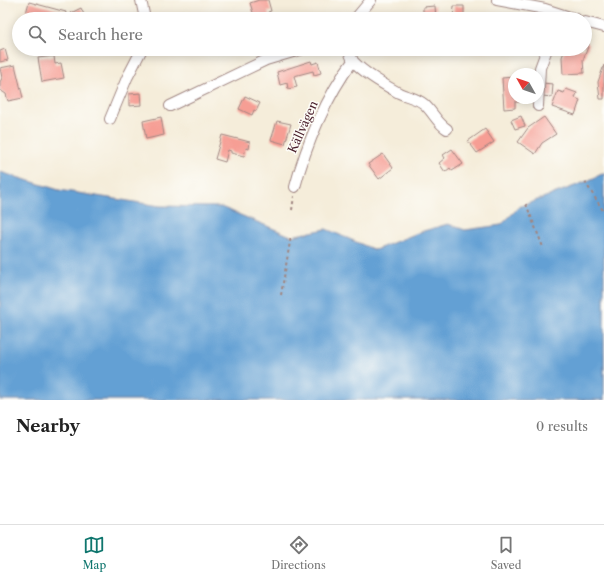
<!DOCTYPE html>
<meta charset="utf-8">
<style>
:root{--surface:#fff;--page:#f2f2f2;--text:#222;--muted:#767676;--line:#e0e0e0;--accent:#0f766e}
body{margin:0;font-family:"Libre Caslon Text",serif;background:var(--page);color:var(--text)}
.compass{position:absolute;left:508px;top:68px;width:36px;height:36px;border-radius:50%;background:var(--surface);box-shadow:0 2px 10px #0003;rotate:310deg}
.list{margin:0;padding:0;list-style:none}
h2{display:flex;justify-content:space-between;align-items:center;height:52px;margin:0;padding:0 16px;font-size:17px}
h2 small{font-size:13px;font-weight:400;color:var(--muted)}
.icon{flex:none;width:22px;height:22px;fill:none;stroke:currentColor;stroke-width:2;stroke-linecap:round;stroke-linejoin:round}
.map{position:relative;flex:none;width:604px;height:400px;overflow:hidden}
.search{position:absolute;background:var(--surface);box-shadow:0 2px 10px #0003;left:12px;right:12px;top:12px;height:44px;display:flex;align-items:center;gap:10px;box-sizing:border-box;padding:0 14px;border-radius:22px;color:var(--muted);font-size:15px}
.sheet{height:124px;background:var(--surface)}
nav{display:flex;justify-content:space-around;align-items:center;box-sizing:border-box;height:56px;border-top:1px solid var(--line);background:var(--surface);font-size:11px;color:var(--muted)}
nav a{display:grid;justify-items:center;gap:2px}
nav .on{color:var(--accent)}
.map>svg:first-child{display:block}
.water{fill:#64a0d4;stroke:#576080}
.building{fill:#f69e94}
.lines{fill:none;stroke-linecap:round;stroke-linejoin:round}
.street-casing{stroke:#a08682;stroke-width:12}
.path{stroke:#a08682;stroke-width:2;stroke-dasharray:3 3;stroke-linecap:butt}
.street{stroke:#fff;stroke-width:10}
.labels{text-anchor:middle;stroke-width:3;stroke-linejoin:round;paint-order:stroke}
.street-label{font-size:12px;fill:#4a1f2b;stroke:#fdfcf7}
</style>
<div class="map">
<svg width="604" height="400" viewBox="0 0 604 400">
<rect width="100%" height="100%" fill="#fdfcf7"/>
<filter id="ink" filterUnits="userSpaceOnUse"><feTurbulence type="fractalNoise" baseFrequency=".025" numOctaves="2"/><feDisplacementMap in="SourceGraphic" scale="8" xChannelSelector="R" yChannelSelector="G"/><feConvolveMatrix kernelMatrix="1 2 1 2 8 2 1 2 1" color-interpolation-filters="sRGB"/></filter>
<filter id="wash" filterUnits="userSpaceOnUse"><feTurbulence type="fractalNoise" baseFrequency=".012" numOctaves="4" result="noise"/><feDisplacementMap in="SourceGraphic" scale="16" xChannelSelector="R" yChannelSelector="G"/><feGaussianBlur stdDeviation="0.9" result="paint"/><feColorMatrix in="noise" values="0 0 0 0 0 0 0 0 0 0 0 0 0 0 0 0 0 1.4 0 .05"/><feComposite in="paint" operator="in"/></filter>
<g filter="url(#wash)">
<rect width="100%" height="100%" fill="#f5edda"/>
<!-- water -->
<path class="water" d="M 0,172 L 59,190 L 160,206 L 221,207 L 291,236 L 326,229 L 375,250 L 420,232 L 448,224 L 465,230 L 501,225 L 519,207 L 585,182 L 604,173 L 604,400 L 0,400 Z"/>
<g id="blocks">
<!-- building -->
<path class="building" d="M 259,0 L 268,0 L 271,11 L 268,12 L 270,19 L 255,19 L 250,3 Z
M 29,2 L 66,12 L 64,19 L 32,19 L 25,17 Z
M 435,6 L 436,19 L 423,19 L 423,7 Z
M 454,6 L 464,6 L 464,19 L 453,18 Z
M 81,8 L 86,19 L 73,19 L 71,13 Z
M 585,42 L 589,44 L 583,60 L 584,73 L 563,74 L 562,57 L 565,49 L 585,49 Z
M 5,49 L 8,60 L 0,62 L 0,51 Z
M 466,49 L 485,49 L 485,52 Z
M 54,56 L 55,64 L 61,63 L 64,78 L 42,82 L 38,58 Z
M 311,61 L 312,64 L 318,62 L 321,73 L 314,75 L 313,71 L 294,76 L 297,87 L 288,89 L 287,83 L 280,85 L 277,72 Z
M 15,65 L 23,98 L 8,101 L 6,94 L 0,90 L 0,82 L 2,78 L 0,68 Z
M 604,65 L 604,99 L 600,99 L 598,82 Z
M 514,77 L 514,98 L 520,98 L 520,102 L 515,102 L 515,108 L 504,109 L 502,78 Z
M 542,83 L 553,84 L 552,97 L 542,96 Z
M 566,89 L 577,93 L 575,98 L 580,100 L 575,115 L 552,107 L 558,91 L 564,93 Z
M 141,93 L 142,105 L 129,106 L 129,94 Z
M 245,96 L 260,103 L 256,111 L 254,110 L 252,115 L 239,109 Z
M 521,116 L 525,126 L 515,129 L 511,120 Z
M 161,117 L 164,135 L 146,139 L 143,121 Z
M 544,117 L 556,134 L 542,143 L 535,154 L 518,142 L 528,128 Z
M 277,121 L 291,124 L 285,144 L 271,140 Z
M 485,129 L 494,142 L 477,153 L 468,141 Z
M 222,135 L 250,142 L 249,149 L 246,148 L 244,156 L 231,153 L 231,151 L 228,150 L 225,162 L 215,159 Z
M 452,149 L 463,164 L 452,171 L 450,168 L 445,172 L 439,163 L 445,158 L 443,155 Z
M 383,154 L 393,168 L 379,179 L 368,164 Z"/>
</g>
</g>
<g filter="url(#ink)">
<use href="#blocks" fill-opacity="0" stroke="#a08682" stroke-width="1"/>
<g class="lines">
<!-- street casing -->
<g class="street-casing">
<path id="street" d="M 141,0 L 145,19
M 497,0 L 545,9 L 576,19
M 355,19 L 371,0
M 585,22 L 604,27
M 353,61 C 363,72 386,86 399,93 C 408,97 417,98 424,104 C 433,112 437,123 447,129
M 170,106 L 266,60 L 303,49
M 538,106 L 540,68 L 547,49
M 110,119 L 127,78 L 142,49
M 295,187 C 306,145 327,95 353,61 L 348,49"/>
</g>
<!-- path -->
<path class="path" d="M 585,182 L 604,212
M 526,204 L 543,247
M 292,210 L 294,196
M 281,295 L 291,236"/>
<!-- street -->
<use href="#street" class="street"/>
</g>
</g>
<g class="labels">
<!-- street labels -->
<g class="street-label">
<text transform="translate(303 127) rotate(-66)" y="4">Källvägen</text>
</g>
</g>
</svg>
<svg class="compass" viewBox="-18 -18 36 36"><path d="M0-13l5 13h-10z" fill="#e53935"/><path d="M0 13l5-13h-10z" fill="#767676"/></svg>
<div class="search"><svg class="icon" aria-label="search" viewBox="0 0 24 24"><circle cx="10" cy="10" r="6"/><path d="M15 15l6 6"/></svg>Search here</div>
</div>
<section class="sheet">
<h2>Nearby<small>0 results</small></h2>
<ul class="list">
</ul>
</section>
<nav>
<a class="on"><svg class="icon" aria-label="map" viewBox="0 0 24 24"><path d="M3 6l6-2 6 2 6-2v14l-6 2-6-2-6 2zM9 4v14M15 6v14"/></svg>Map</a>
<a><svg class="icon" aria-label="directions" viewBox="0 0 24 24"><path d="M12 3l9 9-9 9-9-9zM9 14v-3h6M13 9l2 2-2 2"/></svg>Directions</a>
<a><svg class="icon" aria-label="saved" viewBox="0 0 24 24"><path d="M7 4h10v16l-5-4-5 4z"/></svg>Saved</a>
</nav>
